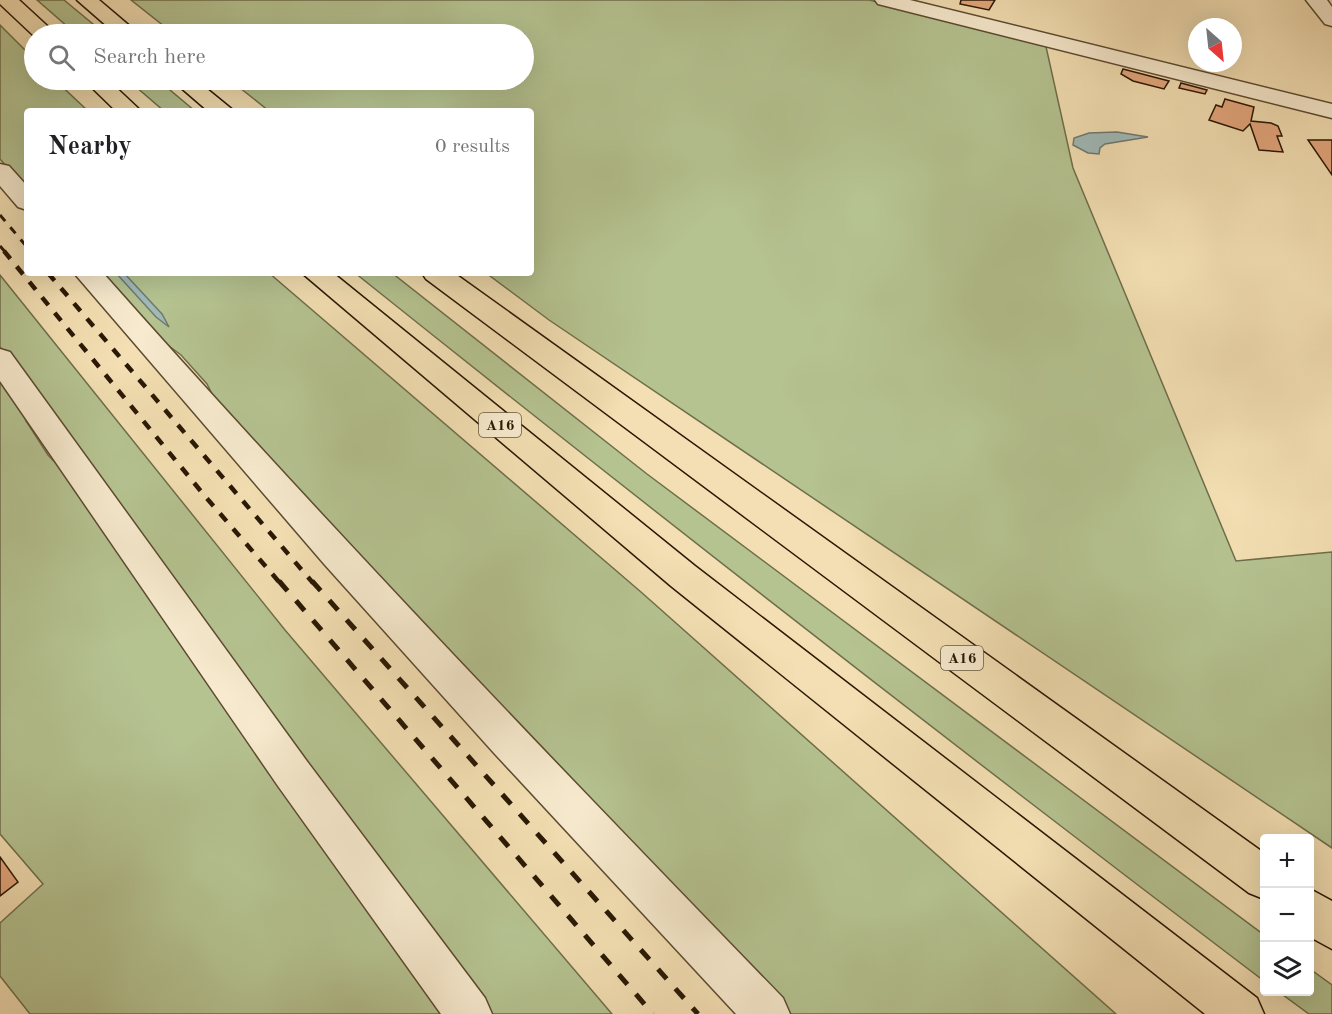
<!DOCTYPE html>
<meta charset="utf-8">
<style>
:root{--surface:#fff;--page:#f6f6f6;--text:#202124;--muted:#757577;--line:#e0e0e0}
body{margin:0;font-family:"Old Standard TT",serif;background:var(--page);color:var(--text)}
.controls{position:absolute;right:18px;bottom:18px;display:grid;overflow:hidden;border-radius:6px;box-shadow:0 6px 24px #0002}
.controls button{width:54px;height:54px;display:grid;place-items:center;padding:0;border:0;border-bottom:2px solid var(--line);background:var(--surface);color:var(--text);font:30px sans-serif}
.compass{position:absolute;left:1188px;top:18px;width:54px;height:54px;border-radius:50%;background:var(--surface);box-shadow:0 6px 24px #0002;rotate:153deg}
.list{margin:0;padding:0;list-style:none}
h2{display:flex;justify-content:space-between;align-items:center;height:78px;margin:0;padding:0 24px;font-size:26px}
h2 small{font-size:20px;font-weight:400;color:var(--muted)}
.icon{flex:none;width:33px;height:33px;fill:none;stroke:currentColor;stroke-width:2;stroke-linecap:round;stroke-linejoin:round}
.map{position:relative;flex:none;width:1332px;height:1014px;overflow:hidden}
.search{position:absolute;background:var(--surface);box-shadow:0 6px 24px #0002;left:24px;top:24px;width:510px;height:66px;display:flex;align-items:center;gap:15px;box-sizing:border-box;padding:0 21px;border-radius:33px;color:var(--muted);font-size:22px}
.panel{position:absolute;background:var(--surface);box-shadow:0 6px 24px #0002;left:24px;top:108px;width:510px;height:168px;border-radius:6px}
.map>svg:first-child{display:block}
.green{fill:#b5c391;stroke:#6f6e4b;stroke-width:1.5}
.water{fill:#a0bab8;stroke:#707970;stroke-width:1.5}
.building{fill:#e4a77d;stroke:#291805;stroke-width:1.5}
.lines{fill:none;stroke-linecap:round;stroke-linejoin:round}
.minor-casing{stroke:#5c4a30;stroke-width:3}
.highway-casing{stroke:#291805;stroke-width:3}
.minor{fill:#f7eace;fill-rule:evenodd}
.highway{fill:#f3dfb3;fill-rule:evenodd}
.rail-far2{stroke:#291805;stroke-width:3;stroke-dasharray:8 8;stroke-linecap:butt}
.rail-far1{stroke:#291805;stroke-width:4.5;stroke-dasharray:10 10;stroke-linecap:butt}
.rail{stroke:#291805;stroke-width:5;stroke-dasharray:13 13;stroke-linecap:butt}
.labels{text-anchor:middle;stroke-width:5;stroke-linejoin:round;paint-order:stroke}
.shield{fill:#f7eace;stroke:#675741;stroke-width:1.5}
.shield-label{font-size:15px;font-weight:bold;fill:#291805}
</style>
<div class="map">
<svg width="1332" height="1014" viewBox="0 0 1332 1014">
<rect width="100%" height="100%" fill="#f3dfb3"/>
<filter id="stains"><feTurbulence type="fractalNoise" baseFrequency=".00333" numOctaves="4"/><feColorMatrix values="0 0 0 0 .2 0 0 0 0 .09 0 0 0 0 .02 0 0 0 .5 -.17"/></filter>
<radialGradient id="worn" r=".72"><stop offset=".6" stop-color="#630" stop-opacity="0"/><stop offset="1" stop-color="#630" stop-opacity=".3"/></radialGradient>
<!-- green -->
<path class="green" d="M 37,0 L 64,0 L 105,34 L 76,34 Z
M 131,0 L 869,0 L 1045,42 L 1073,168 L 1236,561 L 1332,552 L 1332,848 L 549,320 L 486,273 L 531,273 L 531,111 L 269,111 L 230,80 L 524,80 L 524,34 L 174,34 Z
M 0,25 L 34,59 L 34,80 L 55,80 L 88,111 L 27,111 L 27,190 L 0,159 Z
M 128,80 L 158,80 L 195,111 L 164,111 Z
M 99,273 L 269,273 L 641,592 L 1116,1014 L 790,1014 L 494,711 L 223,416 L 207,384 L 181,355 L 149,331 Z
M 355,273 L 392,273 L 647,474 L 1264,935 L 1264,981 C 958,749 655,513 355,273 Z
M 0,275 L 285,630 L 612,1014 L 483,1014 L 0,347 Z
M 0,370 L 16,394 L 26,421 L 48,455 L 81,489 L 457,1014 L 30,1014 L 0,976 L 0,923 L 43,884 L 0,834 Z
M 1310,969 L 1332,985 L 1332,1014 L 1309,1014 L 1279,992 L 1310,992 Z"/>
<!-- water -->
<path class="water" d="M 1117,132 L 1148,137 L 1105,144 L 1100,148 L 1099,154 L 1088,153 L 1073,145 L 1074,138 L 1089,133 Z
M 116,273 L 124,273 L 162,314 L 169,327 L 156,317 Z"/>
<!-- building -->
<path class="building" d="M 961,0 L 995,0 L 989,10 L 960,4 Z
M 1123,69 L 1169,81 L 1164,89 L 1133,81 L 1121,74 Z
M 1181,83 L 1207,90 L 1205,94 L 1179,88 Z
M 1225,99 L 1254,107 L 1251,121 L 1271,123 L 1278,126 L 1282,136 L 1277,136 L 1283,152 L 1259,150 L 1250,124 L 1243,131 L 1209,120 L 1216,105 L 1222,107 Z
M 1308,140 L 1332,140 L 1332,175 Z
M 0,857 L 18,882 L 0,896 Z"/>
<g class="lines">
<!-- minor casing -->
<g class="minor-casing">
<path id="minor" d="M 875,0 L 910,0 L 1332,104 L 1332,118 L 878,4 Z
M 1306,0 L 1327,0 L 1332,7 L 1332,26 L 1325,24 Z
M 0,164 L 9,166 L 27,186 L 27,210 L 18,207 L 0,186 Z
M 74,273 L 103,273 C 323,521 552,760 783,998 L 790,1014 L 736,1014 L 494,753 L 325,565 Z
M 0,349 L 10,352 L 306,760 L 485,998 L 492,1014 L 441,1014 L 278,786 L 0,381 Z"/>
</g>
<!-- highway casing -->
<g class="highway-casing">
<path id="highway" d="M 0,0 L 19,0 L 56,34 L 34,36 L 0,4 Z
M 77,0 L 99,0 L 139,34 L 116,34 Z
M 84,80 L 108,80 L 141,111 L 116,111 Z
M 172,80 L 196,80 L 234,111 L 208,111 Z
M 302,273 L 333,273 L 695,566 L 1257,998 L 1264,1014 L 1205,1014 L 671,586 Z
M 422,273 L 454,273 L 1264,853 L 1264,899 L 1249,893 L 426,279 Z
M 1310,889 L 1332,901 L 1332,949 L 1310,937 Z"/>
</g>
<!-- minor -->
<use href="#minor" class="minor"/>
<!-- highway -->
<use href="#highway" class="highway"/>
<!-- rail-far2 -->
<path class="rail-far2" d="M 0,215 L 27,247
M 0,246 L 6,253"/>
<!-- rail-far1 -->
<path class="rail-far1" d="M 4,251 L 204,495 L 280,583
M 48,273 L 313,583"/>
<!-- rail -->
<path class="rail" d="M 279,581 L 653,1014
M 312,581 L 698,1014"/>
</g>
<g class="labels">
<!-- shield labels -->
<g class="shield">
<rect x="479" y="413" width="42" height="24" rx="4.5"/>
<rect x="941" y="646" width="42" height="24" rx="4.5"/>
</g>
<g class="shield-label">
<text x="500" y="430">A16</text>
<text x="962" y="663">A16</text>
</g>
</g>
<rect width="100%" height="100%" filter="url(#stains)"/>
<rect width="100%" height="100%" fill="url(#worn)"/>
</svg>
<div class="controls">
<button>+</button>
<button>−</button>
<button><svg class="icon" aria-label="layers" viewBox="0 0 24 24"><path d="M12 4l9 5-9 5-9-5zM3 14l9 5 9-5"/></svg></button>
</div>
<svg class="compass" viewBox="-18 -18 36 36"><path d="M0-13l5 13h-10z" fill="#e53935"/><path d="M0 13l5-13h-10z" fill="#757577"/></svg>
<div class="search"><svg class="icon" aria-label="search" viewBox="0 0 24 24"><circle cx="10" cy="10" r="6"/><path d="M15 15l6 6"/></svg>Search here</div>
<section class="panel">
<h2>Nearby<small>0 results</small></h2>
<ul class="list">
</ul>
</section>
</div>
